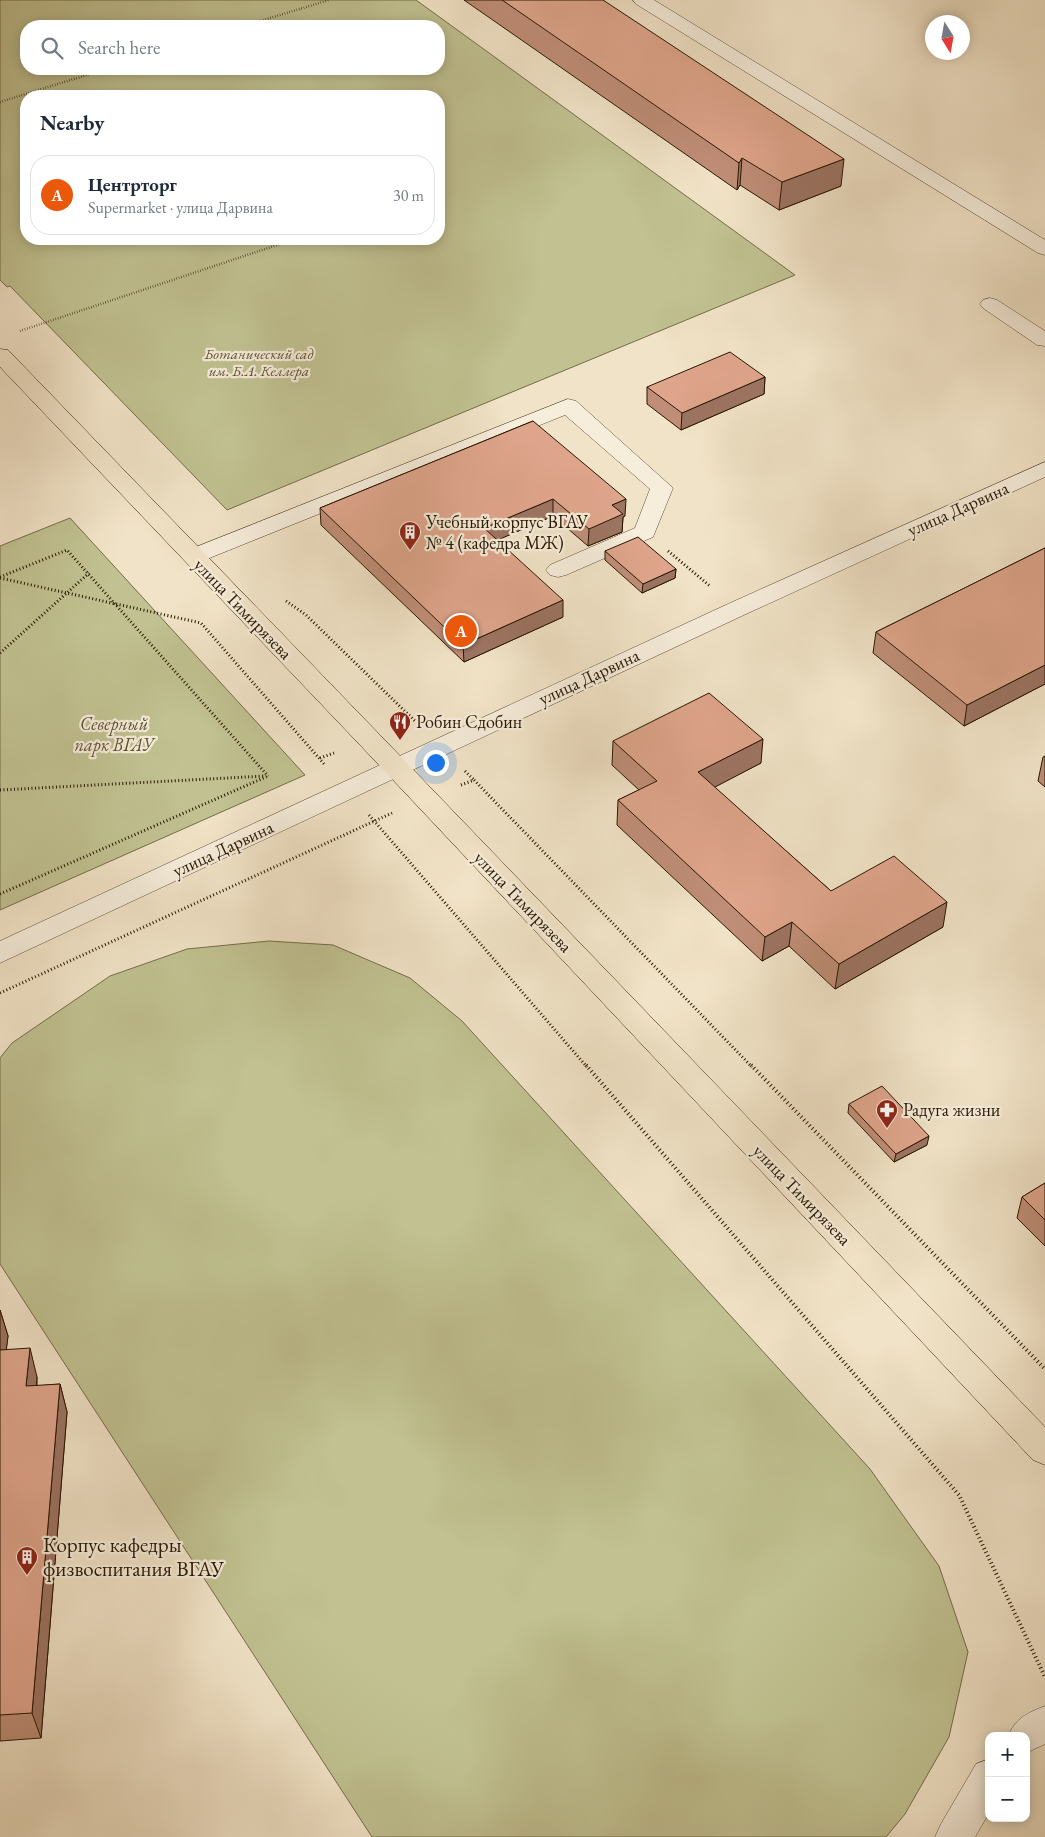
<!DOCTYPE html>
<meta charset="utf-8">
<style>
:root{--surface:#fff;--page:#f6f6f7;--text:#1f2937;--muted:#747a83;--line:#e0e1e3;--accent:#ea580c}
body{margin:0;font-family:"EB Garamond",serif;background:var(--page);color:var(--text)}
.controls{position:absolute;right:15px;bottom:15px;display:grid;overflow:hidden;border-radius:10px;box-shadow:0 2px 12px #0003}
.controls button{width:45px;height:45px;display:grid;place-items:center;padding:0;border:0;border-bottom:1px solid var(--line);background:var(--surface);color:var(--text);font:25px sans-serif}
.compass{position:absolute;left:925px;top:15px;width:45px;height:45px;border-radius:50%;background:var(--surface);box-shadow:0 2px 12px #0003;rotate:169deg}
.you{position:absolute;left:435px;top:762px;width:18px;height:18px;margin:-12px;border:4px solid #fff;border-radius:50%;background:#1a73e8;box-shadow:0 0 0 8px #1a73e833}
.badge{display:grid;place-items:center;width:32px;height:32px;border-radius:50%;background:var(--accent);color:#fff;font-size:16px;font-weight:700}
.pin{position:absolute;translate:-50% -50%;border:2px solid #fff;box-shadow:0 1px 5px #0006}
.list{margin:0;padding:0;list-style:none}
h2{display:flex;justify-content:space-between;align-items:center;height:65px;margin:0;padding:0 20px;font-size:21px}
h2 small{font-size:16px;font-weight:400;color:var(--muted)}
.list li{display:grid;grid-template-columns:32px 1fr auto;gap:15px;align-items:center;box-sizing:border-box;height:80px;margin:0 10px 10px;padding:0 10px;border:1px solid var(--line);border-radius:20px}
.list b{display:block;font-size:19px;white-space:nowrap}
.list p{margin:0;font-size:16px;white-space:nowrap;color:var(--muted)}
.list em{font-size:16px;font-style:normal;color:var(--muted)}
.icon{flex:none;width:28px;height:28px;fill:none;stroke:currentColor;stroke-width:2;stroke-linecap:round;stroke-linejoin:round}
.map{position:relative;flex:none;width:1045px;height:1837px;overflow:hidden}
.search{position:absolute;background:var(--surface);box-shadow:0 2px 12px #0003;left:20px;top:20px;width:425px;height:55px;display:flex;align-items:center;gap:12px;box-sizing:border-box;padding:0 18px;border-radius:20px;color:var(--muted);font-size:19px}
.panel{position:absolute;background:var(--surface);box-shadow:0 2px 12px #0003;left:20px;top:90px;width:425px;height:155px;border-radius:20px}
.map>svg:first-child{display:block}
.green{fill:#c1c191;stroke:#756c49;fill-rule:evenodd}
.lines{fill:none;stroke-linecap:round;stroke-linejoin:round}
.minor-casing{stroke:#5b4a32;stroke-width:1}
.major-casing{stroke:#291701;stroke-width:1}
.path-far2{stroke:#291701;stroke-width:2.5;stroke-dasharray:0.5 2;stroke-linecap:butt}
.path-far1{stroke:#291701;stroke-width:3;stroke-dasharray:1 2.5;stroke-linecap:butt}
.path{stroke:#291701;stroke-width:4;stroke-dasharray:1 3;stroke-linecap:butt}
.minor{fill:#f6eddb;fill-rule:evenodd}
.major{fill:#f1e3c7;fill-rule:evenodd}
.wall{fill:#c08e78;stroke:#291701}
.shaded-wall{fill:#9c7462;stroke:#291701}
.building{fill:#dfa58c;stroke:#291701}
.labels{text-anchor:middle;stroke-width:4.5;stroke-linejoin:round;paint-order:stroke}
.far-park-label{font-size:15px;font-style:italic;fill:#5e5233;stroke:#f6eddb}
.street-label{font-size:18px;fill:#291701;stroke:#f6eddb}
.poi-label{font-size:18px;fill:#291701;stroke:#f6eddb;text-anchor:start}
.park-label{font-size:18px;font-style:italic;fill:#5e5233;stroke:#f6eddb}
.near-poi-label{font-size:21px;fill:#291701;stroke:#f6eddb;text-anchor:start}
</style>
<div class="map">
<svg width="1045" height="1837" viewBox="0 0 1045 1837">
<rect width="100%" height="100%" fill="#f1e3c7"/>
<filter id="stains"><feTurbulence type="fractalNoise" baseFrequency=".004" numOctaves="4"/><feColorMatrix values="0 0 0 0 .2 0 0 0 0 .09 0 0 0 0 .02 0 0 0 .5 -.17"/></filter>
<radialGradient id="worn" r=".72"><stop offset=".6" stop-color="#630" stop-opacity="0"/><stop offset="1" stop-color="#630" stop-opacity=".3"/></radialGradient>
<!-- green -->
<path class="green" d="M 0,0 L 416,0 L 795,275 L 227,510 L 10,286 L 7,287 L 0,280 ZM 26,26 L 439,26 L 439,69 L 26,69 ZM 26,96 L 439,96 L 439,239 L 26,239 Z
M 70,518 L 305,775 L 0,910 L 0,546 Z
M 269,941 L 333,945 L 410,978 L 462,1021 L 870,1469 L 939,1566 L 968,1652 L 949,1737 L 905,1814 L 886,1837 L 372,1837 L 0,1264 L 0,1058 L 12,1043 L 110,976 L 187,949 Z"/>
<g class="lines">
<!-- minor casing -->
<g class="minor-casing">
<path id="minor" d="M 633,0 L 654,0 L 1045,240 L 1045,255 L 1038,253 L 636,4 Z
M 990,298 L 997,300 L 1045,331 L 1045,346 L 1037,345 L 983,308 L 980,304 L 983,300 Z
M 568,399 L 576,401 L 673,488 L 653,537 L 566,575 L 558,577 L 550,575 L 546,570 L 550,565 L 635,528 L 650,489 L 565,415 L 202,561 L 194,563 L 186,561 L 182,556 L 186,551 Z
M 1045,462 L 1045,477 L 746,614 L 0,963 L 0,941 L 728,604 Z
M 1045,1706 L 1045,1744 L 1026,1753 L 1026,1736 L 1008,1736 C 1016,1718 1027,1713 1045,1706 Z
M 989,1759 L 989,1813 L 975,1837 L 935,1837 L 941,1824 L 976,1764 Z"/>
</g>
<!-- major casing -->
<g class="major-casing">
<path id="major" d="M 0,349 L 8,350 L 379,734 L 1045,1427 L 1045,1465 L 1033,1460 L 361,746 L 0,367 Z"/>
</g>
<!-- path-far2 -->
<path class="path-far2" d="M 244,26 L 329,0
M 0,102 L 106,69
M 20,331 L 295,239"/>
<!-- path-far1 -->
<path class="path-far1" d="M 668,551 L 710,586
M 0,577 L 67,550 L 268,776
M 0,578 L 201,623 L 325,765
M 286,601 L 306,615 L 416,722
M 0,653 L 89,573
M 320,758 L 334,753
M 465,771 L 474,780
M 461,785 L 474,780 L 752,1067
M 0,790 L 265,776
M 369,815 L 587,1067
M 0,894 L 268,776
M 0,993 L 392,813"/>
<!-- path -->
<path class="path" d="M 586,1065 L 959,1495 L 1045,1677
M 751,1065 L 1045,1369"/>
<!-- minor -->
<use href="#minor" class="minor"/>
<!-- major -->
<use href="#major" class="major"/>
</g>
<!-- wall -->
<path class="wall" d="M 464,0 L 603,0 L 841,186 L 779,210 L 740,185 L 737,190 Z
M 765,377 L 764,394 L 681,430 L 647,404 L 647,387 Z
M 533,421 L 625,516 L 623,517 L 622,532 L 588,546 L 553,516 L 497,540 L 563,617 L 464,662 L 321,525 L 320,508 Z
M 1045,548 L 1045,684 L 964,726 L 873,653 L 876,632 Z
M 605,551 L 676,569 L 675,578 L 642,593 L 605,560 Z
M 613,741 L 761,763 L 714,787 L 831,891 L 943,927 L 835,989 L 789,946 L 762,961 L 617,825 L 618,800 L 639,790 L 612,765 Z
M 1045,756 L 1045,787 L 1038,781 L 1043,757 Z
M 849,1104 L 927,1145 L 894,1162 L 848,1113 Z
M 1045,1183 L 1045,1246 L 1017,1218 L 1022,1197 Z
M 0,1310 L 8,1336 L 6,1350 L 37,1377 L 37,1386 L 60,1384 L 67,1412 L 41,1738 L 0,1741 Z"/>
<!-- shaded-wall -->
<path class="shaded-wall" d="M 742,158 L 740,185 L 737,190 L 739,163 Z
M 844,159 L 841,186 L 779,210 L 782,182 Z
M 765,377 L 764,394 L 681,430 L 682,413 Z
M 553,499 L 553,516 L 484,546 L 484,528 Z
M 626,499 L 625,516 L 623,517 L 622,532 L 588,546 L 589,529 L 612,505 Z
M 676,569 L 675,578 L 642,593 L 643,584 Z
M 563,600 L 563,617 L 464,662 L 463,645 Z
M 1045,665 L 1045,684 L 964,726 L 967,705 Z
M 763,739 L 761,763 L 696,797 L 698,772 Z
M 947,902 L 943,927 L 835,989 L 839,964 Z
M 792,922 L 789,946 L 762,961 L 765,937 Z
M 929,1136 L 927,1145 L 894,1162 L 896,1154 Z
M 0,1310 L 8,1336 L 3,1378 L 0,1367 Z
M 30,1348 L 37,1377 L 34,1414 L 26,1386 Z
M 60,1384 L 67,1412 L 41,1738 L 32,1713 Z"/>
<!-- building -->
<path class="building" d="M 502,0 L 603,0 L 844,159 L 782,182 L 742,158 L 739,163 Z
M 730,352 L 765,377 L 682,413 L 647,387 Z
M 533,421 L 626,499 L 612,505 L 623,514 L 589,529 L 553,499 L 484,528 L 563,600 L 463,645 L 320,508 Z
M 638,537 L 676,569 L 643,584 L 605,551 Z
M 1045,548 L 1045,665 L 967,705 L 876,632 Z
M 709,693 L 763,739 L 698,772 L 831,891 L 894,856 L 947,902 L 839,964 L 792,922 L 765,937 L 618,800 L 657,781 L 613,741 Z
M 882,1086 L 929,1136 L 896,1154 L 849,1104 Z
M 1045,1183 L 1045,1220 L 1022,1197 Z
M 30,1348 L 26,1386 L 60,1384 L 32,1713 L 0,1715 L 0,1350 Z"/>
<!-- icons -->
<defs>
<g id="building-pin" transform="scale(1.125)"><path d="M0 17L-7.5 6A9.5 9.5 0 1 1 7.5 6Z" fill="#8f2418" stroke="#f6eddb"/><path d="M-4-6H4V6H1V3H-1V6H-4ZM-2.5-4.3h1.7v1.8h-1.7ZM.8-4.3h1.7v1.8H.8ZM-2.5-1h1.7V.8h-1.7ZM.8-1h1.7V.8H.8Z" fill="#fff"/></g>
<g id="restaurant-pin" transform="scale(1.125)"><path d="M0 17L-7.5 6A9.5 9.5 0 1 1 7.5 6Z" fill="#8f2418" stroke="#f6eddb"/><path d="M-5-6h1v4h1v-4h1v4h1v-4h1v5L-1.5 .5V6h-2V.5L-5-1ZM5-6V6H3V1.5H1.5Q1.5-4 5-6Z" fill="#fff"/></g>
<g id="pharmacy-pin" transform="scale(1.125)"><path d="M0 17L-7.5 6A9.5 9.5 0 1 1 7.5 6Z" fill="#8f2418" stroke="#f6eddb"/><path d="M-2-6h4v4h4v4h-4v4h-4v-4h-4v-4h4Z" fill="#fff"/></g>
</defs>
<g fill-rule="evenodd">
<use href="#building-pin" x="410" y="532"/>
<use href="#restaurant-pin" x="400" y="722"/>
<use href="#pharmacy-pin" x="887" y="1110"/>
<use href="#building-pin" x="27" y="1557"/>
</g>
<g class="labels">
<!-- far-park labels -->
<g class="far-park-label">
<text x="259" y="359">Ботанический сад<tspan x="259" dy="17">им. Б.А. Келлера</tspan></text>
</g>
<!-- street labels -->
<g class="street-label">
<text transform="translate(958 509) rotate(-24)" y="6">улица Дарвина</text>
<text transform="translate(243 609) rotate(46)" y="6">улица Тимирязева</text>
<text transform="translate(589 677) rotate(-25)" y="6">улица Дарвина</text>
<text transform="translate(223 849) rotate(-25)" y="6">улица Дарвина</text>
<text transform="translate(523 902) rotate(46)" y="6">улица Тимирязева</text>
<text transform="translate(802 1195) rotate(46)" y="6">улица Тимирязева</text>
</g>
<!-- poi labels -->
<g class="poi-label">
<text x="426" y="528">Учебный корпус ВГАУ<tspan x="426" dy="21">№ 4 (кафедра МЖ)</tspan></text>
<text x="416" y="728">Робин Сдобин</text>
<text x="903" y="1116">Радуга жизни</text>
</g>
<!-- park labels -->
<g class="park-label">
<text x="114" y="730">Северный<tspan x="114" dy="21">парк ВГАУ</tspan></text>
</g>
<!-- near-poi labels -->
<g class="near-poi-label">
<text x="43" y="1552">Корпус кафедры<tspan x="43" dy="24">физвоспитания ВГАУ</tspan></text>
</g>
</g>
<rect width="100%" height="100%" filter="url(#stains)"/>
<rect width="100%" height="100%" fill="url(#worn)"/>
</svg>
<div class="controls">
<button>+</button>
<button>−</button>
</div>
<svg class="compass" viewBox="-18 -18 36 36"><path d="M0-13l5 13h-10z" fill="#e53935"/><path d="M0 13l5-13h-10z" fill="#747a83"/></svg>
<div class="you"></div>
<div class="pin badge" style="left:461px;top:631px">A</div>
<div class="search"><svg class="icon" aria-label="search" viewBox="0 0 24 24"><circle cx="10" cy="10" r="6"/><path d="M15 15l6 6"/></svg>Search here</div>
<section class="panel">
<h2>Nearby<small></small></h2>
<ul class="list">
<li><span class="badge">A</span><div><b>Центрторг</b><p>Supermarket · улица Дарвина</p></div><em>30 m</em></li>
</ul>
</section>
</div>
